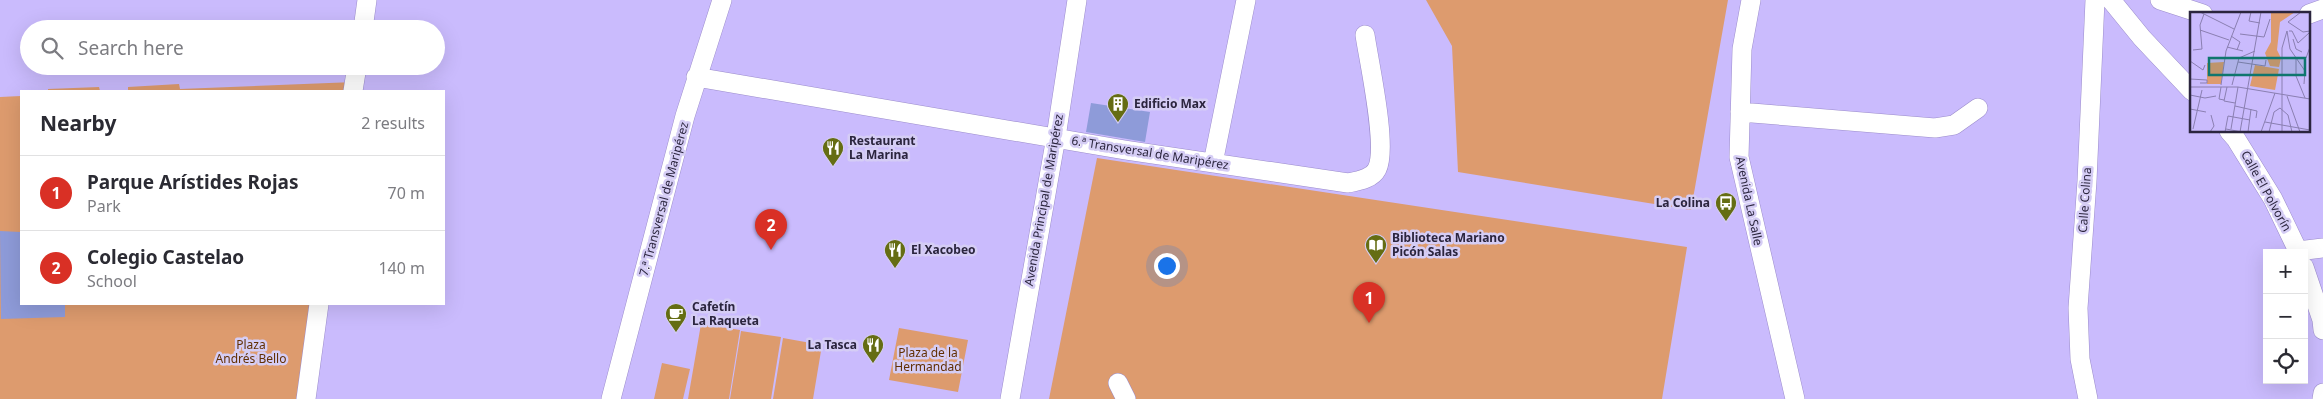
<!DOCTYPE html>
<meta charset="utf-8">
<style>
:root{--surface:#fff;--page:#f2f2f3;--text:#2b2b33;--muted:#7c7c81;--line:#e1e1e2;--accent:#d93025}
body{margin:0;font-family:"Noto Sans",sans-serif;background:var(--page);color:var(--text)}
.controls{position:absolute;right:15px;bottom:15px;display:grid;overflow:hidden;border-radius:0px;box-shadow:0 5px 20px #0002}
.controls button{width:45px;height:45px;display:grid;place-items:center;padding:0;border:0;border-bottom:1px solid var(--line);background:var(--surface);color:var(--text);font:25px sans-serif}
.you{position:absolute;left:1166px;top:265px;width:18px;height:18px;margin:-12px;border:4px solid #fff;border-radius:50%;background:#1a73e8;box-shadow:0 0 0 8px #1a73e833}
.badge{display:grid;place-items:center;width:32px;height:32px;border-radius:50%;background:var(--accent);color:#fff;font-size:16px;font-weight:700}
.pin{position:absolute;translate:-50% -41px;filter:drop-shadow(0 1px 2px #0008)}
.pin::after{content:'';position:absolute;top:26px;width:18px;height:15px;background:inherit;clip-path:polygon(0 0,100% 0,50% 100%)}
.list{margin:0;padding:0;list-style:none}
h2{display:flex;justify-content:space-between;align-items:center;height:65px;margin:0;padding:0 20px;font-size:21px}
h2 small{font-size:16px;font-weight:400;color:var(--muted)}
.list li{display:grid;grid-template-columns:32px 1fr auto;gap:15px;align-items:center;box-sizing:border-box;height:75px;padding:0 20px;border-top:1px solid var(--line)}
.list b{display:block;font-size:19px;white-space:nowrap}
.list p{margin:0;font-size:16px;white-space:nowrap;color:var(--muted)}
.list em{font-size:16px;font-style:normal;color:var(--muted)}
.icon{flex:none;width:28px;height:28px;fill:none;stroke:currentColor;stroke-width:2;stroke-linecap:round;stroke-linejoin:round}
.map{position:relative;flex:none;width:2323px;height:399px;overflow:hidden}
.search{position:absolute;background:var(--surface);box-shadow:0 5px 20px #0002;left:20px;top:20px;width:425px;height:55px;display:flex;align-items:center;gap:12px;box-sizing:border-box;padding:0 18px;border-radius:28px;color:var(--muted);font-size:19px}
.panel{position:absolute;background:var(--surface);box-shadow:0 5px 20px #0002;left:20px;top:90px;width:425px;height:215px;border-radius:0px}
.map>svg:first-child{display:block}
.green{fill:#dd9b6e}
.building{fill:#8e9bd9}
.lines{fill:none;stroke-linecap:round;stroke-linejoin:round}
.minor-casing{stroke:#9b8ccb;stroke-width:20}
.minor{stroke:#fff;stroke-width:19}
.labels{text-anchor:middle;stroke-width:5;stroke-linejoin:round;paint-order:stroke}
.poi-label{font-size:12px;font-weight:bold;fill:#2b253e;stroke:#d5cdf5;text-anchor:start}
.street-label{font-size:12px;fill:#2b253e;stroke:#d5cdf5}
.park-label{font-size:12px;fill:#612f03;stroke:#d5cdf5}
.inset-road{fill:none;stroke:#8a7fb1;stroke-width:1}
.view{fill:#0f766e;fill-opacity:0.15;stroke:#0f766e;stroke-width:2.5}
.inset-edge{fill:none;stroke:#2b253e;stroke-width:2.5}
</style>
<div class="map">
<svg width="2323" height="399" viewBox="0 0 2323 399">
<rect width="100%" height="100%" fill="#cabbfd"/>
<!-- green -->
<path class="green" d="M 1426,0 L 1728,0 L 1691,210 L 1458,172 L 1452,46 Z
M 354,82 L 353,91 L 125,91 L 128,91 L 128,87 L 179,84 L 180,89 Z
M 99,87 L 100,91 L 48,91 L 48,89 Z
M 21,96 L 21,304 L 319,304 L 306,399 L 0,399 L 0,97 Z
M 1097,158 L 1687,247 L 1662,399 L 1049,399 Z
M 701,324 L 740,330 L 729,399 L 688,399 Z
M 899,328 L 968,340 L 958,392 L 889,380 Z
M 741,331 L 781,337 L 771,399 L 730,399 Z
M 783,338 L 822,345 L 813,399 L 773,399 Z
M 662,363 L 690,369 L 683,399 L 654,399 Z"/>
<!-- building -->
<path class="building" d="M 1091,103 L 1150,112 L 1145,142 L 1086,132 Z
M 0,231 L 21,232 L 21,304 L 65,304 L 65,317 L 1,319 Z"/>
<g class="lines">
<!-- minor casing -->
<g class="minor-casing">
<path id="minor" d="M 1751,0 L 1742,49 L 1739,157 L 1795,399
M 2111,0 L 2142,38 L 2192,91
M 2160,0 L 2203,14
M 2309,14 L 2323,9
M 363,29 L 367,0
M 696,77 L 1125,150 L 1348,183 C 1358,181 1372,179 1377,169 C 1388,148 1369,62 1365,35
M 353,91 L 357,66
M 1740,112 L 1935,128 L 1954,125 L 1978,108
M 2229,131 L 2236,139 L 2273,199 L 2299,253
M 1213,163 L 1246,0
M 2298,251 L 2323,248
M 2304,267 L 2322,320 L 2323,330
M 1118,383 L 1126,399
M 306,399 L 319,304
M 611,399 L 685,116 L 722,0
M 1010,399 L 1056,137 L 1077,0
M 2088,399 L 2080,359 L 2078,308 L 2087,181 L 2095,0
M 2322,399 L 2323,393"/>
</g>
<!-- minor -->
<use href="#minor" class="minor"/>
</g>
<!-- icons -->
<defs>
<g id="building-pin" transform="scale(1.125)"><path d="M0 17L-7.5 6A9.5 9.5 0 1 1 7.5 6Z" fill="#656d13" stroke="#d5cdf5"/><path d="M-4-6H4V6H1V3H-1V6H-4ZM-2.5-4.3h1.7v1.8h-1.7ZM.8-4.3h1.7v1.8H.8ZM-2.5-1h1.7V.8h-1.7ZM.8-1h1.7V.8H.8Z" fill="#fff"/></g>
<g id="restaurant-pin" transform="scale(1.125)"><path d="M0 17L-7.5 6A9.5 9.5 0 1 1 7.5 6Z" fill="#656d13" stroke="#d5cdf5"/><path d="M-5-6h1v4h1v-4h1v4h1v-4h1v5L-1.5 .5V6h-2V.5L-5-1ZM5-6V6H3V1.5H1.5Q1.5-4 5-6Z" fill="#fff"/></g>
<g id="bus-pin" transform="scale(1.125)"><path d="M0 17L-7.5 6A9.5 9.5 0 1 1 7.5 6Z" fill="#656d13" stroke="#d5cdf5"/><path d="M-5-6H5V4H4V6H2V4H-2V6H-4V4H-5ZM-3.5-4V0h7V-4ZM-3.5 1.2v1.5H-2V1.2ZM2 1.2v1.5H3.5V1.2Z" fill="#fff"/></g>
<g id="library-pin" transform="scale(1.125)"><path d="M0 17L-7.5 6A9.5 9.5 0 1 1 7.5 6Z" fill="#656d13" stroke="#d5cdf5"/><path d="M-6-4Q-3-5.5-.7-3.5V5Q-3 3-6 4ZM6-4Q3-5.5 .7-3.5V5Q3 3 6 4Z" fill="#fff"/></g>
<g id="cafe-pin" transform="scale(1.125)"><path d="M0 17L-7.5 6A9.5 9.5 0 1 1 7.5 6Z" fill="#656d13" stroke="#d5cdf5"/><path d="M-5.5-4.5H6V0H3Q3 3.5 0 3.5H-2.5Q-5.5 3.5-5.5 0ZM3-3.2v2h1.7v-2ZM-6 4.5H4V6H-6Z" fill="#fff"/></g>
</defs>
<g fill-rule="evenodd">
<use href="#building-pin" x="1118" y="104"/>
<use href="#restaurant-pin" x="833" y="148"/>
<use href="#bus-pin" x="1726" y="203"/>
<use href="#library-pin" x="1376" y="245"/>
<use href="#restaurant-pin" x="895" y="250"/>
<use href="#cafe-pin" x="676" y="314"/>
<use href="#restaurant-pin" x="873" y="345"/>
</g>
<g class="labels">
<!-- poi labels -->
<g class="poi-label">
<text x="1134" y="108">Edificio Max</text>
<text x="849" y="145">Restaurant<tspan x="849" dy="14">La Marina</tspan></text>
<text x="1710" y="207" text-anchor="end">La Colina</text>
<text x="1392" y="242">Biblioteca Mariano<tspan x="1392" dy="14">Picón Salas</tspan></text>
<text x="911" y="254">El Xacobeo</text>
<text x="692" y="311">Cafetín<tspan x="692" dy="14">La Raqueta</tspan></text>
<text x="857" y="349" text-anchor="end">La Tasca</text>
</g>
<!-- street labels -->
<g class="street-label">
<text transform="translate(1150 153) rotate(9)" y="4">6.ª Transversal de Maripérez</text>
<text transform="translate(2266 191) rotate(61)" y="4">Calle El Polvorín</text>
<text transform="translate(664 199) rotate(-75)" y="4">7.ª Transversal de Maripérez</text>
<text transform="translate(1044 200) rotate(-80)" y="4">Avenida Principal de Maripérez</text>
<text transform="translate(2085 200) rotate(-86)" y="4">Calle Colina</text>
<text transform="translate(1749 201) rotate(78)" y="4">Avenida La Salle</text>
</g>
<!-- park labels -->
<g class="park-label">
<text x="251" y="349">Plaza<tspan x="251" dy="14">Andrés Bello</tspan></text>
<text x="928" y="357">Plaza de la<tspan x="928" dy="14">Hermandad</tspan></text>
</g>
</g>
<!-- overview -->
<g transform="translate(2190 12)">
<rect width="120" height="120" fill="#cabbfd"/>
<path d="M 81,0 L 105,0 L 90,10 L 87,38 L 91,46 L 89,55 L 80,54 L 75,41 L 81,30 ZM 34,50 L 31,72 L 17,72 L 17,51 ZM 65,53 L 89,57 L 85,78 L 60,74 Z" fill="#dd9b6e"/>
<path class="inset-road" d="M 10,0 L 44,17M 61,0 L 59,9 L 70,11M 111,0 L 98,10 L 113,20 L 120,19M 10,18 L 39,28M 97,19 L 100,37 L 115,59 L 114,72M 99,19 L 102,19 L 108,31 L 119,21M 50,22 L 74,25 L 80,7M 41,24 L 50,30 L 47,38M 103,27 L 106,37 L 112,40M 37,35 L 53,39M 3,38 L 12,37 L 10,13 L 14,2M 106,46 L 116,46 L 120,35M 106,47 L 106,64 L 115,86M 0,49 L 13,58 L 15,53M 48,50 L 75,54 L 76,48M 0,67 L 17,68 L 17,71 L 10,71M 31,73 L 36,39 L 51,0M 42,73 L 49,46 L 65,39M 0,75 L 48,75 L 120,87M 31,75 L 29,87 L 34,88M 37,75 L 34,89 L 45,91M 0,83 L 15,86 L 26,84M 97,84 L 110,120M 45,94 L 67,99 L 66,106M 0,97 L 16,100M 75,110 L 120,118M 3,117 L 12,78M 36,117 L 52,120M 41,117 L 48,75M 20,120 L 24,114 L 21,103M 35,120 L 38,104 L 60,108M 50,120 L 71,0M 58,120 L 61,97M 71,120 L 85,81M 79,120 L 84,100 L 90,96 L 98,103 L 102,120M 92,120 L 92,36 L 97,19"/>
<path class="view" d="M 19,46 L 115,46 L 115,63 L 19,63 Z"/>
<rect width="120" height="120" class="inset-edge"/>
</g>
</svg>
<div class="controls">
<button>+</button>
<button>−</button>
<button><svg class="icon" aria-label="locate" viewBox="0 0 24 24"><circle cx="12" cy="12" r="6"/><path d="M12 2v4M12 18v4M2 12h4M18 12h4"/></svg></button>
</div>
<div class="you"></div>
<div class="pin badge" style="left:1369px;top:323px">1</div>
<div class="pin badge" style="left:771px;top:250px">2</div>
<div class="search"><svg class="icon" aria-label="search" viewBox="0 0 24 24"><circle cx="10" cy="10" r="6"/><path d="M15 15l6 6"/></svg>Search here</div>
<section class="panel">
<h2>Nearby<small>2 results</small></h2>
<ul class="list">
<li><span class="badge">1</span><div><b>Parque Arístides Rojas</b><p>Park</p></div><em>70 m</em></li>
<li><span class="badge">2</span><div><b>Colegio Castelao</b><p>School</p></div><em>140 m</em></li>
</ul>
</section>
</div>
